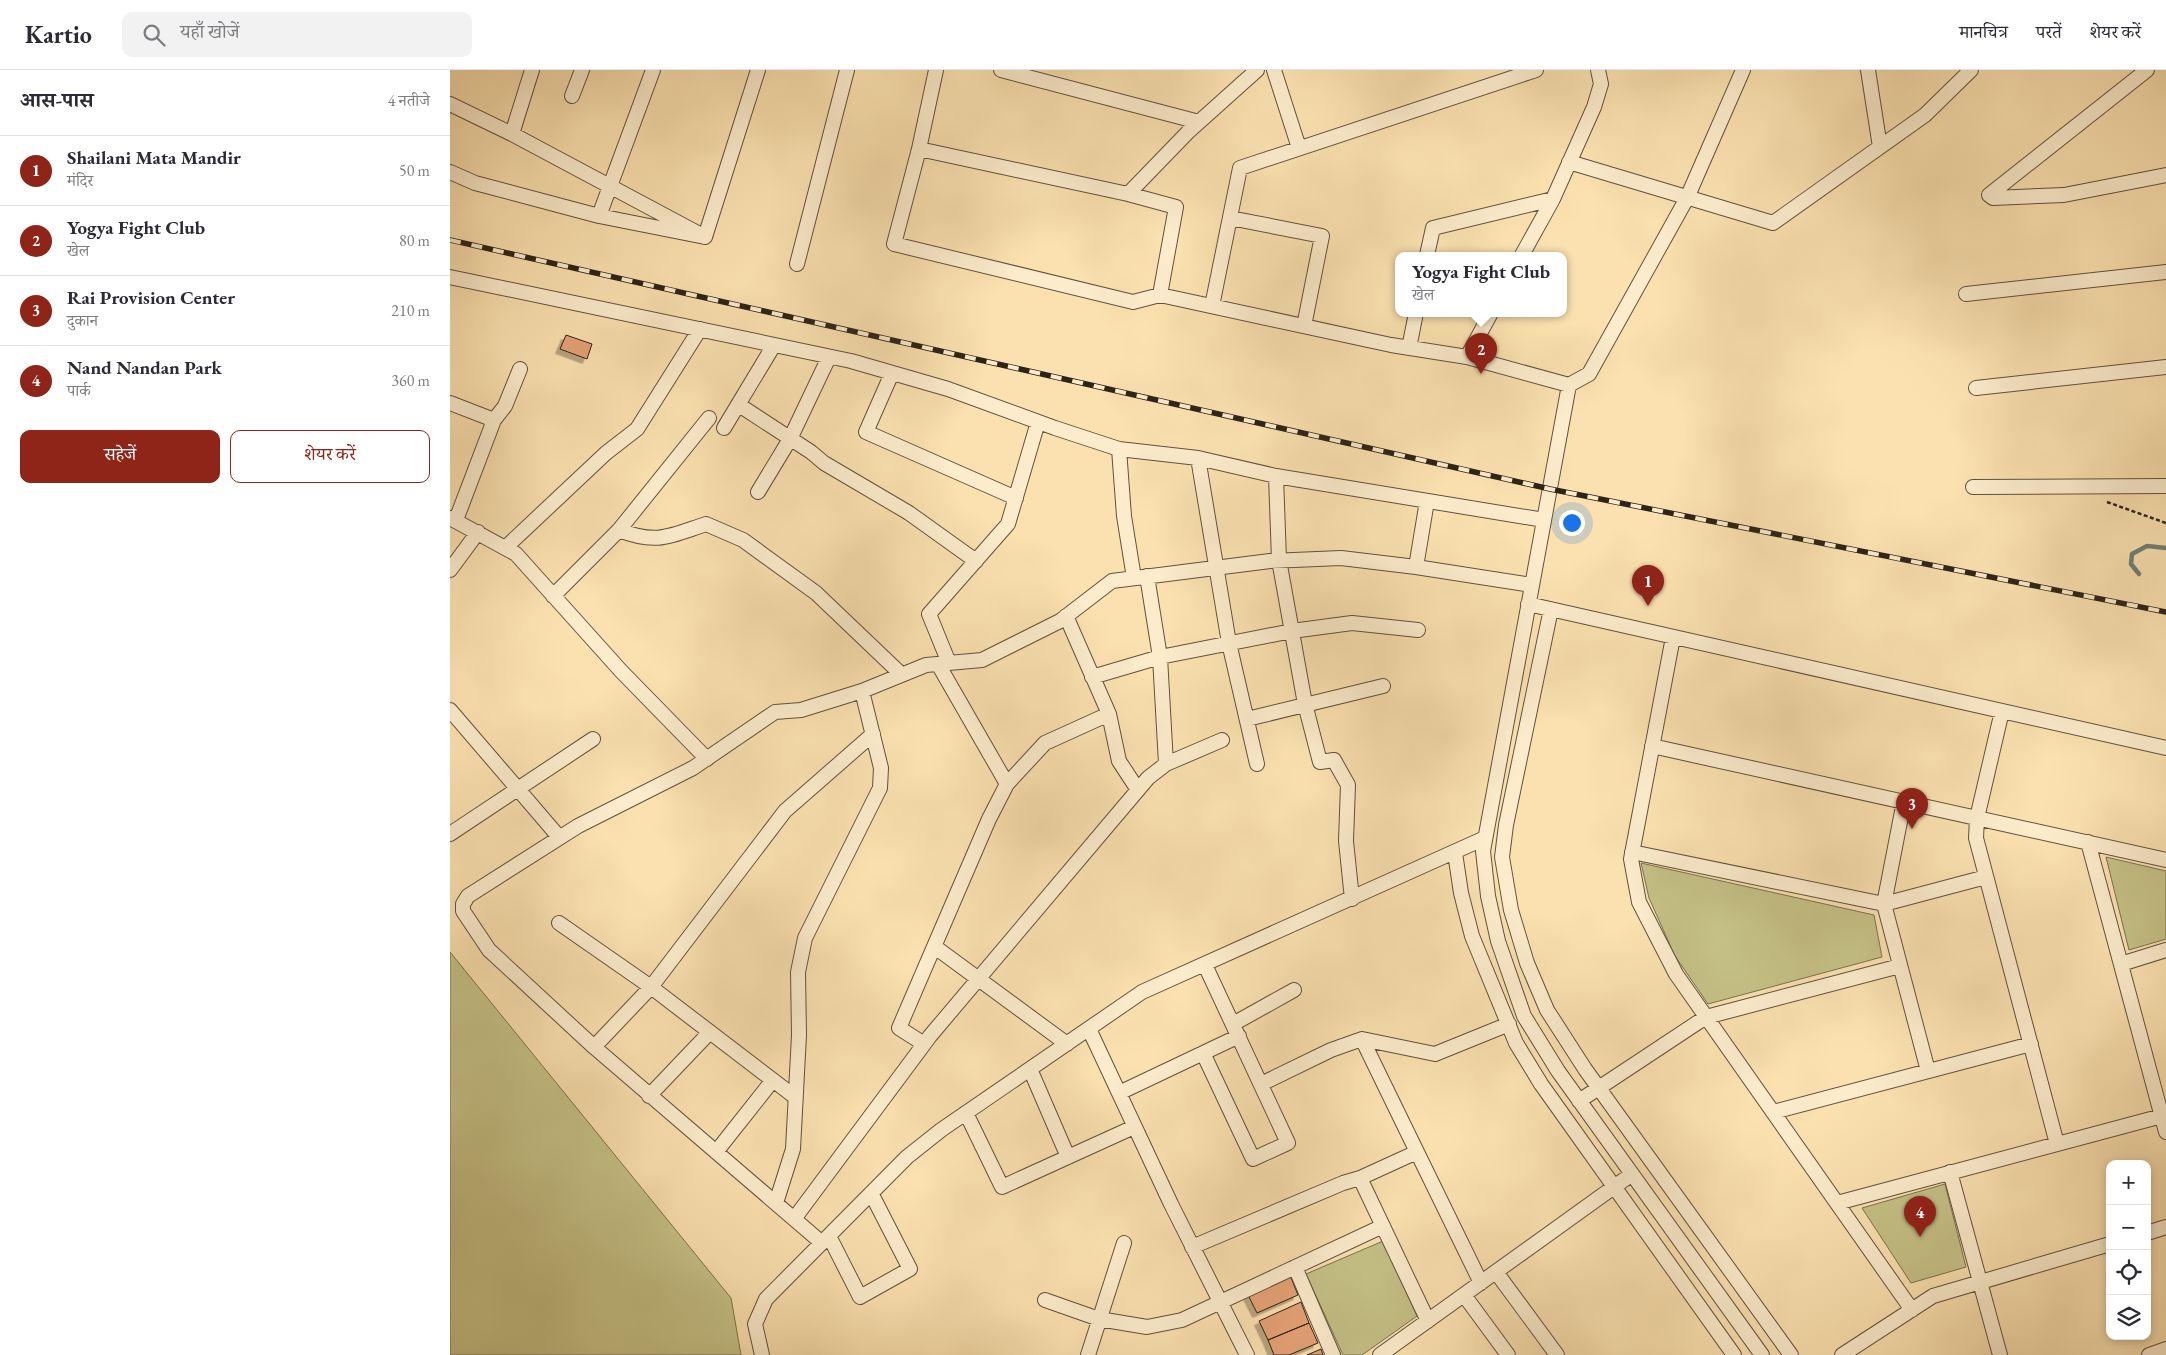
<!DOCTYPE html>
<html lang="hi">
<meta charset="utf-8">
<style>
:root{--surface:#fff;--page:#f2f2f3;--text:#2b2b33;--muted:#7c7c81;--line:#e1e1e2;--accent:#8f2418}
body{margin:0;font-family:"EB Garamond","Noto Serif Devanagari",serif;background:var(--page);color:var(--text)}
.controls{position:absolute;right:15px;bottom:15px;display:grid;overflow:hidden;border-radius:10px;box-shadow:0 2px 8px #0003}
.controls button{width:45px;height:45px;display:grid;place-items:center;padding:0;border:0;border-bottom:1px solid var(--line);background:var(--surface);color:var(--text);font:25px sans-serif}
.you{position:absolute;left:1121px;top:452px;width:18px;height:18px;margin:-12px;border:4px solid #fff;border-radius:50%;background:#1a73e8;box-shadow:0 0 0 8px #1a73e833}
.badge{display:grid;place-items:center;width:32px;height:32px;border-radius:50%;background:var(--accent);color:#fff;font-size:16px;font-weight:700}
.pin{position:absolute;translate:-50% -41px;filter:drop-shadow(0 1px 2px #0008)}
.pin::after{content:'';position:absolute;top:26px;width:18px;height:15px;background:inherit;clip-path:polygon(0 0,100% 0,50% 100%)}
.popup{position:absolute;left:945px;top:182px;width:172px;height:65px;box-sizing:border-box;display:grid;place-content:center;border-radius:10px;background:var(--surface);filter:drop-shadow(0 1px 4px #0005);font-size:16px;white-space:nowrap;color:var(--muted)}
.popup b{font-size:19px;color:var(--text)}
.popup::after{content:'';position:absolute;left:50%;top:100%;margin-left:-10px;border:10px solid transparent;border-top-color:var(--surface)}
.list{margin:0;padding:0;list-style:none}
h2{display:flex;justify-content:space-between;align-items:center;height:65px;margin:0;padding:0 20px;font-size:21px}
h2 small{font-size:16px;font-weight:400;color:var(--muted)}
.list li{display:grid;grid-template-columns:32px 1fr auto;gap:15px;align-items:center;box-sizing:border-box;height:70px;padding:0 20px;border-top:1px solid var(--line)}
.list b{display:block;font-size:19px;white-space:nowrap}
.list p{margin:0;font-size:16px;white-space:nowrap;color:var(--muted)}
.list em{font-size:16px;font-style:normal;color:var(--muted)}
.actions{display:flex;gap:10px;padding:15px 20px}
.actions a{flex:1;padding:11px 0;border:1px solid var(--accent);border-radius:10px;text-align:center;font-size:18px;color:var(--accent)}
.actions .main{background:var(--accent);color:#fff}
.icon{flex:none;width:28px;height:28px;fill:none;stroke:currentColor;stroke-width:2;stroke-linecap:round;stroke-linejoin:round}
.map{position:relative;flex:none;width:1716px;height:1285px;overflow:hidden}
header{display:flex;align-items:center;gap:30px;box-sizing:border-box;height:70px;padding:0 25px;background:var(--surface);border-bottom:1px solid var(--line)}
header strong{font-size:24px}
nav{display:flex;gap:28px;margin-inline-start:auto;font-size:18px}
.search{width:350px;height:45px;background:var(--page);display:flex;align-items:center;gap:12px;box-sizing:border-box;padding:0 18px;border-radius:10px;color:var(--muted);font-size:19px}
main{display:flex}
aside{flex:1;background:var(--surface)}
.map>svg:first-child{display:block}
.green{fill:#c5c187;stroke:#797250}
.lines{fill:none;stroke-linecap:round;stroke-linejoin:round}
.stream{stroke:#717f74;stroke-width:4.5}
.building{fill:#e5a276;stroke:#2d2318;filter:url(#shadow)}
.street-casing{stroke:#60523e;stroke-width:16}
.path{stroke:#2d2318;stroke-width:2.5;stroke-dasharray:4 2.5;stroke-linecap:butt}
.street{stroke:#fceccc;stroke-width:14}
.rail-casing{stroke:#2d2318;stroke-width:5.5}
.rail{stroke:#fceccc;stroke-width:4;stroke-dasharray:11;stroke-linecap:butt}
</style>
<header>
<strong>Kartio</strong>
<div class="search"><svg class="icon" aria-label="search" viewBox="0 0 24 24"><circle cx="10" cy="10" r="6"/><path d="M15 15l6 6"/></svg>यहाँ खोजें</div>
<nav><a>मानचित्र</a><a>परतें</a><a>शेयर करें</a></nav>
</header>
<main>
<aside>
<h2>आस-पास<small>4 नतीजे</small></h2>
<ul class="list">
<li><span class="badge">1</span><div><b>Shailani Mata Mandir</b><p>मंदिर</p></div><em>50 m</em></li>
<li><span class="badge">2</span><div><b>Yogya Fight Club</b><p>खेल</p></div><em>80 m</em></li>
<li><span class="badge">3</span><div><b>Rai Provision Center</b><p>दुकान</p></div><em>210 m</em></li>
<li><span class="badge">4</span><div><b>Nand Nandan Park</b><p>पार्क</p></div><em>360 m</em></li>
</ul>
<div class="actions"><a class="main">सहेजें</a><a>शेयर करें</a></div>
</aside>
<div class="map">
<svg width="1716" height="1285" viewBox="0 0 1716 1285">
<defs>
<filter id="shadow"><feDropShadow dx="-4.5" dy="4.5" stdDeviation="0" flood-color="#0004"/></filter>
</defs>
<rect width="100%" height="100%" fill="#fbe1b0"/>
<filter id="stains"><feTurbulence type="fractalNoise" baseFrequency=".004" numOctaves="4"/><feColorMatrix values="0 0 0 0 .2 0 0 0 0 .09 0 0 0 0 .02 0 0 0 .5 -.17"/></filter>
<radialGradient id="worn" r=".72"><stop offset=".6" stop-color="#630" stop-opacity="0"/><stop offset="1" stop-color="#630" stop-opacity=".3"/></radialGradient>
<!-- green -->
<path class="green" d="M 1656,787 L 1716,801 L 1716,869 L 1679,880 Z
M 1191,793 L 1424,845 L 1432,887 L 1258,934 L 1225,886 L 1199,828 Z
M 0,882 L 281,1228 L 291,1285 L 0,1285 Z
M 1495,1114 L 1516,1197 L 1461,1213 L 1412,1138 Z
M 933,1171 L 967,1246 L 912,1285 L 893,1285 L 856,1204 Z"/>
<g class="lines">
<!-- stream -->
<path class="stream" d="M 1689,504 L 1681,494 L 1682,484 L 1697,476 L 1716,478"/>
</g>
<!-- building -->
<path class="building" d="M 116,265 L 142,274 L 137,289 L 110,279 Z
M 839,1203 L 848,1225 L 807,1243 L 797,1223 Z
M 851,1232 L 859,1253 L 818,1270 L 809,1251 Z
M 859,1253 L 868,1273 L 839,1285 L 824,1285 L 818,1270 Z
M 871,1279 L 873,1285 L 857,1285 Z"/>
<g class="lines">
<!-- street casing -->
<g class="street-casing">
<path id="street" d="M 486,0 L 469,79 L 444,174 L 683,232 L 710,225 L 941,275 L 1017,287
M 551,0 L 749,52
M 824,0 L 849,78
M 1418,0 L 1430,77
M 1697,0 L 1539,125 L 1543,128 L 1614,125 L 1716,105
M 122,26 L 132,0
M 0,34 L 62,64 L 255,167
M 62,64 L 82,0
M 469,79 L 678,124 L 726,137 L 710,225
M 1119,92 L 1323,153 L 1475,45 L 1521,0
M 0,102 L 25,113 L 149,146 L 203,0
M 678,124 L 739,61 L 807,0
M 149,146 L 255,167 L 308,0
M 780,148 L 872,166 L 854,256
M 977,185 L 983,158 L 1103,129
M 1072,185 L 1103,129 L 1144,37 L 1151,14 L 1148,0
M 347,194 L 397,0
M 0,207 L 401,291 L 498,319 L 605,358 L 669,379 L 748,388 L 826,406 L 1094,450
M 1516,224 L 1716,202
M 762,236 L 790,98 L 1086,0
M 1041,243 L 1017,287 L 1119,315 L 1033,781 L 1038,826 L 1048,871 L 1074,946 L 1108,1001 L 1312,1285
M 959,278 L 966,243
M 442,303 L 416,362 L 566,428
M 1119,315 L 1139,304 L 1237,128 L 1293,0
M 1526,318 L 1716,297
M 0,333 L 44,350
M 289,335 L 361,382 L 374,393 L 459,443 L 526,491
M 274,358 L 324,275
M 669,379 L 674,446 L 684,508
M 748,388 L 779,573 L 807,694
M 826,406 L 829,490 L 855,634 L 870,692 L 884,690 L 898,715 L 896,771 L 902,829
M 1523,417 L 1716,416
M 308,422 L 340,369 L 379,287
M 0,448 L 66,484 L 171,601 L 257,689
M 6,450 L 44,350 L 55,336 L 70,299
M 169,460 L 259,348
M 55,478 L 156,383 L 187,359 L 250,259
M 966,497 L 977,431
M 0,500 L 28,462
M 697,506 L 710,587 L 716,694
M 103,526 L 169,460 C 207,475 220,466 256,454 L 293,470 L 366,523 L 452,605
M 1078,534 L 1716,678
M 1101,539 L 1056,755 L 1052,787 L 1061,840 L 1077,893 L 1097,940 L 1135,999 L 1341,1285
M 616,546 L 659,644 L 669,691 L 688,720
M 1223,567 L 1181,789 L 1189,832 L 1226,904 L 1462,1240
M 499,593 L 479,544 L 558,454 L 588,352
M 488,594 L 557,714
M 642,607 L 710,587 L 842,561 L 902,553 L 968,560
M 0,640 L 109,767
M 1552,641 L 1527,748 L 1526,768 L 1607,1074
M 797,649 L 933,616
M 1202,676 L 1716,790
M 1454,731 L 1434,834 L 1478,1001
M 0,764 L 143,669
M 1638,772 L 1716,1062
M 1182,782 L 1434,834 L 1536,807
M 1005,783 L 1011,823 L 1022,866 L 1066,973 L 1091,1014 L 1284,1285
M 109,853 L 201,917 L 345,1027
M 485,877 L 617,974
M 1671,894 L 1716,880
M 783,954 L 844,920
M 639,959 L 721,1134 L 797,1285
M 912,969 L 967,1082 L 910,1108 L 978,1251
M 474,974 L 449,958 L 539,749 L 557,714 L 595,673 L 659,644
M 144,977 L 201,917 L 335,741 L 423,664
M 753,983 L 803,1089 L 838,1073 L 755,895
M 580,999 L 618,1087
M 811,1014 L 881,980 L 912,969 L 985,984 L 1059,954
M 669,1023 L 789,966
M 199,1026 L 260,962
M 1129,1031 L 1256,947 L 1450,896
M 1323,1042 L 1581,974
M 516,1043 L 552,1117 L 684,1057
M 266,1082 L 323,1010
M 967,1082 L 1031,1213
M 1500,1102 L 1550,1285
M 326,1133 L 343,1079 L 349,965 L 348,902 L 355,868 L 430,718 L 431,698 L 412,621
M 1387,1133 L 1712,1046
M 344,1149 L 480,966 L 698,708 L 716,694 L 772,670
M 1697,1163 L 1716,1157
M 379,1166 L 410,1227 L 460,1199 L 421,1123
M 372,1173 L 144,977 L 39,880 L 13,841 L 13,834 L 18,826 L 128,756 L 243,698 L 325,642 L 351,640 L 412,621 L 476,595 L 532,590 L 610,551 L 662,511 L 820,491 L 891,488 L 966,497 L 1082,515
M 742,1177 L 893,1113 L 910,1108
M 845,1197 L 883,1285
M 1046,1202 L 1107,1285
M 1014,1225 L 1058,1285
M 595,1230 L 649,1249 L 697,1257 L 732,1250 L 933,1156
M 312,1285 L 305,1254 L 316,1229 L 457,1087 L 491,1060 L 692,922 L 1035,768
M 638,1285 L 674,1173
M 930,1285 L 1182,1104
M 1392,1285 L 1483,1226 L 1660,1174
M 1699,1285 L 1716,1279"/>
</g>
<!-- path -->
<path class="path" d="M 1657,432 L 1716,453"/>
<!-- street -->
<use href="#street" class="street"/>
<!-- rail casing -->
<g class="rail-casing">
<path id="rail" d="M 0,170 L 1100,419 L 1716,542"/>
</g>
<!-- rail -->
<use href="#rail" class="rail"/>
</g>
<rect width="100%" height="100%" filter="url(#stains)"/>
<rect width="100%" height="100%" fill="url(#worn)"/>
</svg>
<div class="controls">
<button>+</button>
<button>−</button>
<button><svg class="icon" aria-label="locate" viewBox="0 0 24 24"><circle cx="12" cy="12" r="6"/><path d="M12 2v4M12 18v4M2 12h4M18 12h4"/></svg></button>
<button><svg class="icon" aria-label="layers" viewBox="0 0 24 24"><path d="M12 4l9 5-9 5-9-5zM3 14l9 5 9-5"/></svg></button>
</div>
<div class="you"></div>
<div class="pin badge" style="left:1198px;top:536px">1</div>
<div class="pin badge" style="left:1031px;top:304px">2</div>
<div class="popup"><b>Yogya Fight Club</b>खेल</div>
<div class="pin badge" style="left:1462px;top:759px">3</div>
<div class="pin badge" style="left:1470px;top:1167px">4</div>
</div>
</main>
